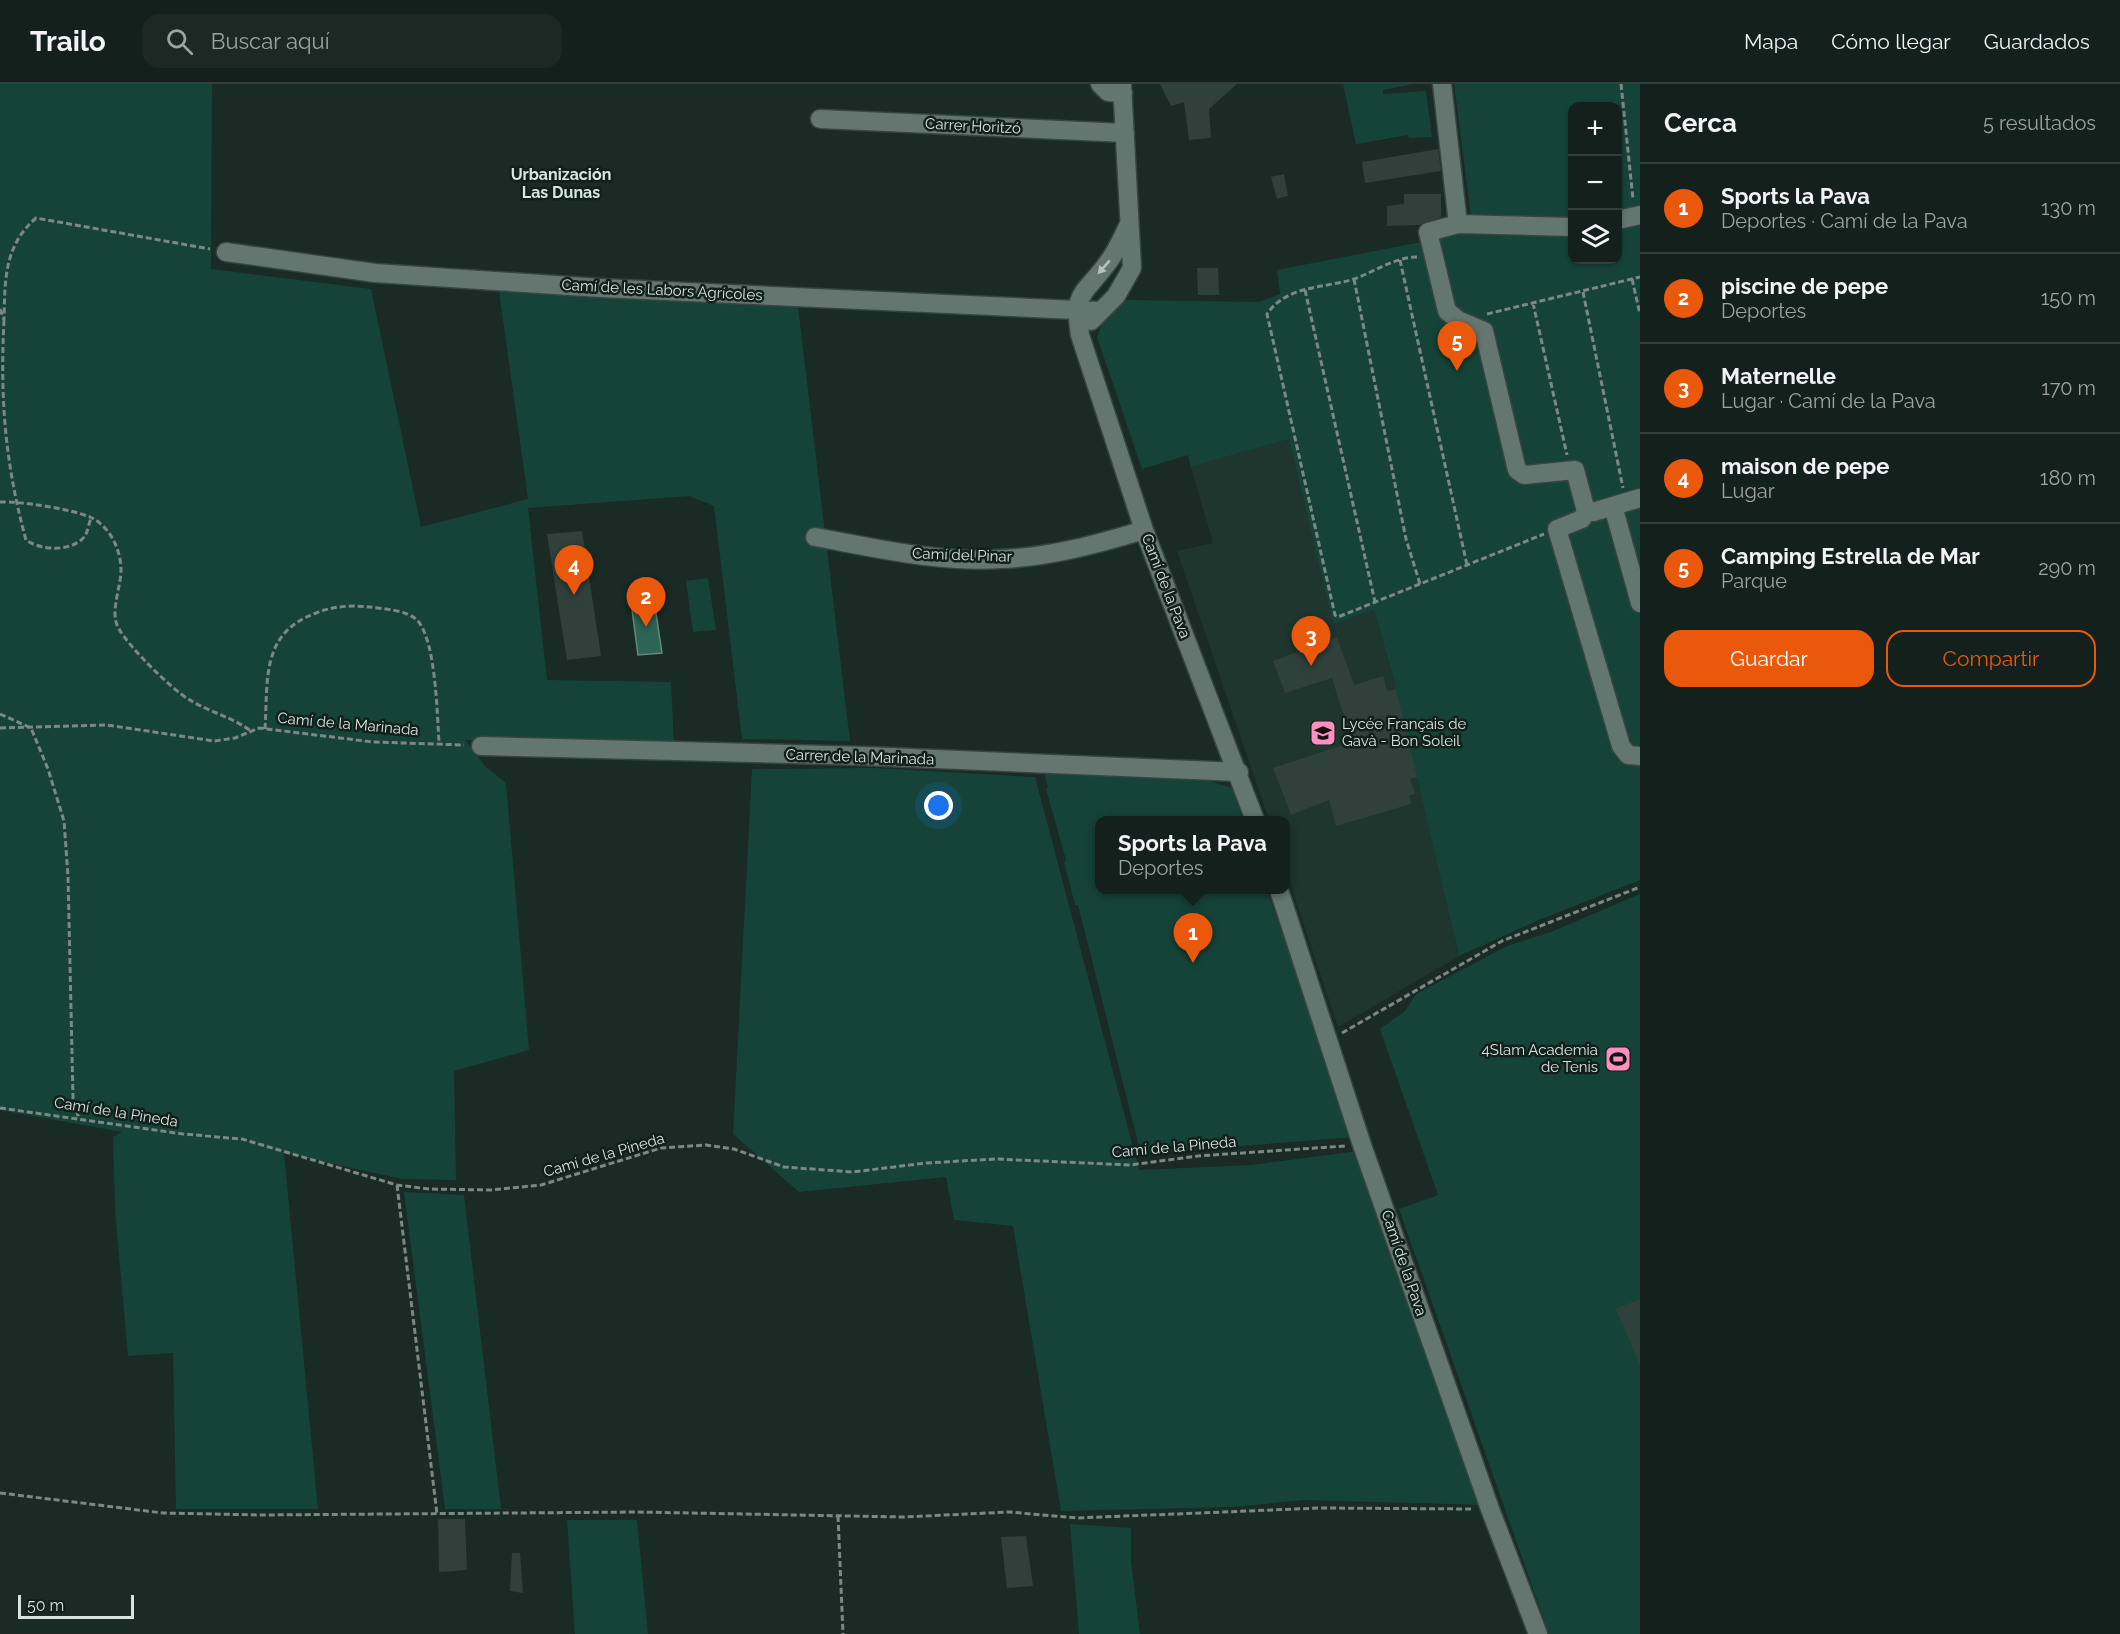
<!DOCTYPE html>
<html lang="es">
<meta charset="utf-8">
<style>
:root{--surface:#14201c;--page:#1d2825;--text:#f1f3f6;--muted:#9da3a3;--line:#333e3b;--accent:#ea580c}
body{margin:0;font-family:Raleway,sans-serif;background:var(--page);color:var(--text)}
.controls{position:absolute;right:18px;top:18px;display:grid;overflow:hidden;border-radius:12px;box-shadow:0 2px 4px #0004}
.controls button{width:54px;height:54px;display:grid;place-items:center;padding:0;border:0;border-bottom:2px solid var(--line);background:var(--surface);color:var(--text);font:30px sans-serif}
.scale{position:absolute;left:18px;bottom:15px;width:116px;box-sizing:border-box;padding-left:6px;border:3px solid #d8e2de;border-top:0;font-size:16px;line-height:21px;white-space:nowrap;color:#d8e2de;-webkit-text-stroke:4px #11201b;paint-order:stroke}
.you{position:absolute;left:939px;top:722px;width:21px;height:21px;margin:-15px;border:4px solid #fff;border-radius:50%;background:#1a73e8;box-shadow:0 0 0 9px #1a73e833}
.badge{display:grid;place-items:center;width:39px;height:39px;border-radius:50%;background:var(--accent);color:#fff;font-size:20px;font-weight:700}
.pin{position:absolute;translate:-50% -50px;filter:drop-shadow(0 2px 3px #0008)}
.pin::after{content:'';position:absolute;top:32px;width:21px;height:18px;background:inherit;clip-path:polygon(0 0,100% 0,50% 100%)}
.popup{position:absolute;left:1095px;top:732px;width:195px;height:78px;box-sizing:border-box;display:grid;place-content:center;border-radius:12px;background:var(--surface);filter:drop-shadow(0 2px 4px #0005);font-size:20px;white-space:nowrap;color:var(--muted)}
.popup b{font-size:22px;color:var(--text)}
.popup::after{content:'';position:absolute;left:50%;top:100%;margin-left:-12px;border:12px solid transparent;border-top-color:var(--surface)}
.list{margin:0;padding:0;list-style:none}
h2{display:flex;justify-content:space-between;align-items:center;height:78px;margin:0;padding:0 24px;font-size:26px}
h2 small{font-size:20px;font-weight:400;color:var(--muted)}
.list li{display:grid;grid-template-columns:39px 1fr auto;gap:18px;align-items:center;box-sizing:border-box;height:90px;padding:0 24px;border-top:2px solid var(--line)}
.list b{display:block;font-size:22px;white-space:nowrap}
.list p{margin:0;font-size:20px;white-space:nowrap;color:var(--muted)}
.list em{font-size:20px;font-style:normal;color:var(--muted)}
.actions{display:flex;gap:12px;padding:18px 24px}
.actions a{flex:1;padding:14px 0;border:2px solid var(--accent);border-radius:18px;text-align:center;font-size:21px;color:var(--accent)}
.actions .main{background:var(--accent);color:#fff}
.icon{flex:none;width:33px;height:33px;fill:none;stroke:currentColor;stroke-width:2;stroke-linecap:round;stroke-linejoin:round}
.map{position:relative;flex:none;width:1640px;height:1550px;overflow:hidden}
header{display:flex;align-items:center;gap:36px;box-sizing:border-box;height:84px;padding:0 30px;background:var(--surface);border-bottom:2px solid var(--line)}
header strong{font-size:28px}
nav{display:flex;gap:33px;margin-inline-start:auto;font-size:21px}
.search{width:420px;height:54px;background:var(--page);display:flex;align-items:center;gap:15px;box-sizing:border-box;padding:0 21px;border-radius:18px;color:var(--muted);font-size:22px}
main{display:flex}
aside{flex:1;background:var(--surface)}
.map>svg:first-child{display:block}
.built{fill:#1e362e}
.green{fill:#164337;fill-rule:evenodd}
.water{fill:#2d6454;stroke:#608a7d;stroke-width:1.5}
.building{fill:#30413b}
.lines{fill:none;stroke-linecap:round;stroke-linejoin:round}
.minor-casing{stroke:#374540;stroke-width:21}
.path{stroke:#7c8884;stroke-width:3;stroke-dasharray:6 3;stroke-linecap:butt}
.minor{stroke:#647670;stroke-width:18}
.oneway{fill:#b5c2bd}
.labels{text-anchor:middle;stroke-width:5;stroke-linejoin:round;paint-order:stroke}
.street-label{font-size:15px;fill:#d8e2de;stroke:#11201b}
.poi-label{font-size:15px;fill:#d8e2de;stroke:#11201b;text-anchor:start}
.neighbourhood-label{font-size:16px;font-weight:bold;fill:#d4e8e1;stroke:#11201b}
</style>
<header>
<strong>Trailo</strong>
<div class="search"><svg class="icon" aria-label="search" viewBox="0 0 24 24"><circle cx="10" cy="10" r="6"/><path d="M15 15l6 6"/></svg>Buscar aquí</div>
<nav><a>Mapa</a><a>Cómo llegar</a><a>Guardados</a></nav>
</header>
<main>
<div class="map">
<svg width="1640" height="1550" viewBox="0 0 1640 1550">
<rect width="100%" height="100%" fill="#1a2a25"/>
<!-- built -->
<path class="built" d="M 1289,355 L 1333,540 L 1374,526 L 1396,605 L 1459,872 L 1338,943 L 1286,787 L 1286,736 L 1269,736 L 1177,467 L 1213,459 L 1191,383 Z"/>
<!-- green -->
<path class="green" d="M 0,0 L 212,0 L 211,185 L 371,205 L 421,443 L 528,415 L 499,207 L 798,223 L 850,657 L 742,655 L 714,422 L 689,412 L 528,424 L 547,596 L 671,598 L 674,661 L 465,656 L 485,682 L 506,699 L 529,966 L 454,987 L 456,1096 L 402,1095 L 284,1069 L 318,1425 L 176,1425 L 173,1269 L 128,1272 L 115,1127 L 113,1053 L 122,1048 L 0,1026 Z
M 1343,0 L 1413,0 L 1383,6 L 1383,10 L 1426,7 L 1432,53 L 1409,54 L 1408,51 L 1356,60 Z
M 1454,0 L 1640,0 L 1640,796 L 1539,836 L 1459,872 L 1393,593 L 1374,526 L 1333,540 L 1289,355 L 1191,383 L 1188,371 L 1142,385 L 1097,253 L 1104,235 L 1126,216 L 1259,218 L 1280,210 L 1277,186 L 1473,148 ZM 1572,22 L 1618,22 L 1618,176 L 1572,176 Z
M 708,494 L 716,546 L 693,548 L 686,497 Z
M 874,684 L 1035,693 L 1139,1086 L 1251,1081 L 1359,1067 L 1484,1421 L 1304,1416 L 1233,1423 L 1061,1427 L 1013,1142 L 954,1136 L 946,1093 L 799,1108 L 733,1050 L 752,685 Z
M 1044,688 L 1209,697 L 1232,704 L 1243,736 L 1100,736 L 1100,806 L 1267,806 L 1355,1053 L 1141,1070 L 1078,821 L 1075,821 L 1064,778 L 1066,776 L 1046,705 L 1048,704 Z
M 1640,810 L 1640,1550 L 1549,1550 L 1399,1125 L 1438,1111 L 1380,945 L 1405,927 L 1416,910 L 1507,862 L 1553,847 Z
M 404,1108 L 464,1111 L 501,1425 L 445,1425 Z
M 567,1436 L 637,1436 L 648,1550 L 575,1550 Z
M 1070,1440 L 1131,1444 L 1131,1478 L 1140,1550 L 1079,1550 Z"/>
<!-- water -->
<path class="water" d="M 654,516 L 662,569 L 638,571 L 631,518 Z"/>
<!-- building -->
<path class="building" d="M 1160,0 L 1237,0 L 1209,25 L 1211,54 L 1189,56 L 1184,18 L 1171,22 Z
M 1438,65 L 1441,87 L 1365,99 L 1362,78 Z
M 1284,90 L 1288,112 L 1277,115 L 1271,93 Z
M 1404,110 L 1441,110 L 1441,133 L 1419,141 L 1387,142 L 1387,122 L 1404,120 Z
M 1197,184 L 1218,184 L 1219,211 L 1198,211 Z
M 582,447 L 601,572 L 567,576 L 547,450 Z
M 1337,553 L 1354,601 L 1383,592 L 1387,607 L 1396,605 L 1417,693 L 1410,695 L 1415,710 L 1409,712 L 1411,720 L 1336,742 L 1329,716 L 1291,731 L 1273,684 L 1352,658 L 1332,594 L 1285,609 L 1273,577 Z
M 1640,1215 L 1640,1281 L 1616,1225 Z
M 438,1435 L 465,1435 L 467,1486 L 439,1488 Z
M 1026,1452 L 1033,1502 L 1007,1504 L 1001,1453 Z
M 512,1469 L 520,1469 L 523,1509 L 510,1507 Z"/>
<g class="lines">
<!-- minor casing -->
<g class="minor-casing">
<path id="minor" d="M 1100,0 L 1108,8 L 1123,9
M 1442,0 L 1458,140
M 820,35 L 1125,49
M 1618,136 L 1640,131
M 1129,140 C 1122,154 1116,169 1106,181 C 1083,212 1073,207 1080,251 L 1144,446 L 1255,736
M 1572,143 L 1458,140 L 1428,148 L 1447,227 L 1458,236 L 1484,247 L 1517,386 L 1524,391 L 1575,386 L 1586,427 L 1593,428 L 1640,414
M 226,168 L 375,189 L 600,204 L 1098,227
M 1091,237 L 1116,212 L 1132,184 L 1122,0
M 1613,422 L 1640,519
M 1586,427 L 1582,435 L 1557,445 L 1621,662 L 1628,671 L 1640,672
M 815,453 C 876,464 939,479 1001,475 C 1050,473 1098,460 1144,446
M 481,662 L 866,672 L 1239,688
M 1279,806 L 1362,1061 L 1490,1425 L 1538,1550"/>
</g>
<!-- path -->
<path class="path" d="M 1621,0 L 1633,115
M 1417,173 C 1394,173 1373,189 1351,196 C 1322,204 1286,202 1267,230 L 1335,531 L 1338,533 L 1544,450
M 1400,176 L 1467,481
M 1354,195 L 1406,455 L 1420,500
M 1632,195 L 1640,230
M 1305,206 L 1375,518
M 1583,208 L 1623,404
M 1533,219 L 1567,371
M 0,225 L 4,236 C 5,195 4,162 36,134 L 210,165
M 1487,230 L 1640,193
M 4,236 C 0,315 5,379 26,456 C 41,467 73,468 85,452 C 88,447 89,439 91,434
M 0,418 C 20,417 71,425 90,433 C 110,442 121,466 121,486 C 121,504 109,529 119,545 C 129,563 172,606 190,616 C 211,629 230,632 251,647
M 0,630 L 31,644 L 48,685 L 64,737 L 68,792 L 73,1014 L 79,1035
M 0,644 L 107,641 L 214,657 L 235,654 L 259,644 L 373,658 L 464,661
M 265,645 C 268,594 261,549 316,529 C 333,522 352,521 370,523 C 384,525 408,526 418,537 C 436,559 437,629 439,658
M 1342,949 L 1502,857 L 1640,803
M 0,1024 L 183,1050 L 242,1055 L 397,1101 L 429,1105 L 491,1106 L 541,1101 L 661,1064 L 706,1061 L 734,1065 L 784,1083 L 853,1088 L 926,1079 L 996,1075 L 1130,1081 L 1198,1072 L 1345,1062
M 397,1101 L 437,1430
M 0,1409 L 163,1429 L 262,1431 L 637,1428 L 904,1433 L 1009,1428 L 1077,1434 L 1321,1424 L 1472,1425
M 838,1432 L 843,1550"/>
<!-- minor -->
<use href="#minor" class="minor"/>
</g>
<!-- one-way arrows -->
<defs><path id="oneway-solid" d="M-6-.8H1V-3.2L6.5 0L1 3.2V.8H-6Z" transform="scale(1.5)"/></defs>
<use class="oneway" href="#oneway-solid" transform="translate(1104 183) rotate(131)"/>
<!-- icons -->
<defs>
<g id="school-square" transform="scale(1.35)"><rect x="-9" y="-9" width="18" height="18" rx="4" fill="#fd8ec0" stroke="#11201b"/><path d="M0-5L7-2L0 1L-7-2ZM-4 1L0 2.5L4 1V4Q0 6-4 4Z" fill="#111"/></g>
<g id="stadium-square" transform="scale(1.35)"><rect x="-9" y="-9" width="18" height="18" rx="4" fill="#fd8ec0" stroke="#11201b"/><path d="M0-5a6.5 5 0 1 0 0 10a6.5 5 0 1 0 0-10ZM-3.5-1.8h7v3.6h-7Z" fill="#111"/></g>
</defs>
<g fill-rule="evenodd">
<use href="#school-square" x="1323" y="649"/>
<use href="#stadium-square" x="1618" y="975"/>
</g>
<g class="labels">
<!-- street labels -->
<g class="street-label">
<text transform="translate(973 42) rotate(3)" y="5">Carrer Horitzó</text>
<text transform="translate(662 206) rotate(3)" y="5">Camí de les Labors Agrícoles</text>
<text transform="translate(962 471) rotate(2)" y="5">Camí del Pinar</text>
<text transform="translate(1166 502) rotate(69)" y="5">Camí de la Pava</text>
<text transform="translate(348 640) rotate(5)" y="5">Camí de la Marinada</text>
<text transform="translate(860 673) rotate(2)" y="5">Carrer de la Marinada</text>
<text transform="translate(116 1028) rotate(9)" y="5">Camí de la Pineda</text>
<text transform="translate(1174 1063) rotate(-5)" y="5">Camí de la Pineda</text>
<text transform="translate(604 1071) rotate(-16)" y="5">Camí de la Pineda</text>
<text transform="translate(1404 1179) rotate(71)" y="5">Camí de la Pava</text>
</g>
<!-- poi labels -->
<g class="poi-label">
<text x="1342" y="645">Lycée Français de<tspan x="1342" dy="17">Gavà - Bon Soleil</tspan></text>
<text x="1598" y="971" text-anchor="end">4Slam Academia<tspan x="1598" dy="17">de Tenis</tspan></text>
</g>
<!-- neighbourhood labels -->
<g class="neighbourhood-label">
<text x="561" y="96">Urbanización<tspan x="561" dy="18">Las Dunas</tspan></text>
</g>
</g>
</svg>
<div class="controls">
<button>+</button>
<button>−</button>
<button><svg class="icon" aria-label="layers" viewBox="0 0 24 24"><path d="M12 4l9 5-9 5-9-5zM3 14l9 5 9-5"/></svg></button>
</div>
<div class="scale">50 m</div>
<div class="you"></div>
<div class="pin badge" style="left:1193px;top:879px">1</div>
<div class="popup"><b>Sports la Pava</b>Deportes</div>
<div class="pin badge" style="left:646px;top:543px">2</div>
<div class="pin badge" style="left:1311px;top:582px">3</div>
<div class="pin badge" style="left:574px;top:511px">4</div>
<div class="pin badge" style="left:1457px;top:287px">5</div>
</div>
<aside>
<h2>Cerca<small>5 resultados</small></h2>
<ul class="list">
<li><span class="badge">1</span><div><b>Sports la Pava</b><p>Deportes · Camí de la Pava</p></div><em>130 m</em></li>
<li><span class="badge">2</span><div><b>piscine de pepe</b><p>Deportes</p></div><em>150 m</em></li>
<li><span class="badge">3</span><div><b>Maternelle</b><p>Lugar · Camí de la Pava</p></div><em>170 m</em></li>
<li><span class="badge">4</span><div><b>maison de pepe</b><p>Lugar</p></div><em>180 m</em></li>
<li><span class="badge">5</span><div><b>Camping Estrella de Mar</b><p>Parque</p></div><em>290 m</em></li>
</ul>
<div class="actions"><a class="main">Guardar</a><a>Compartir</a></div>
</aside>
</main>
